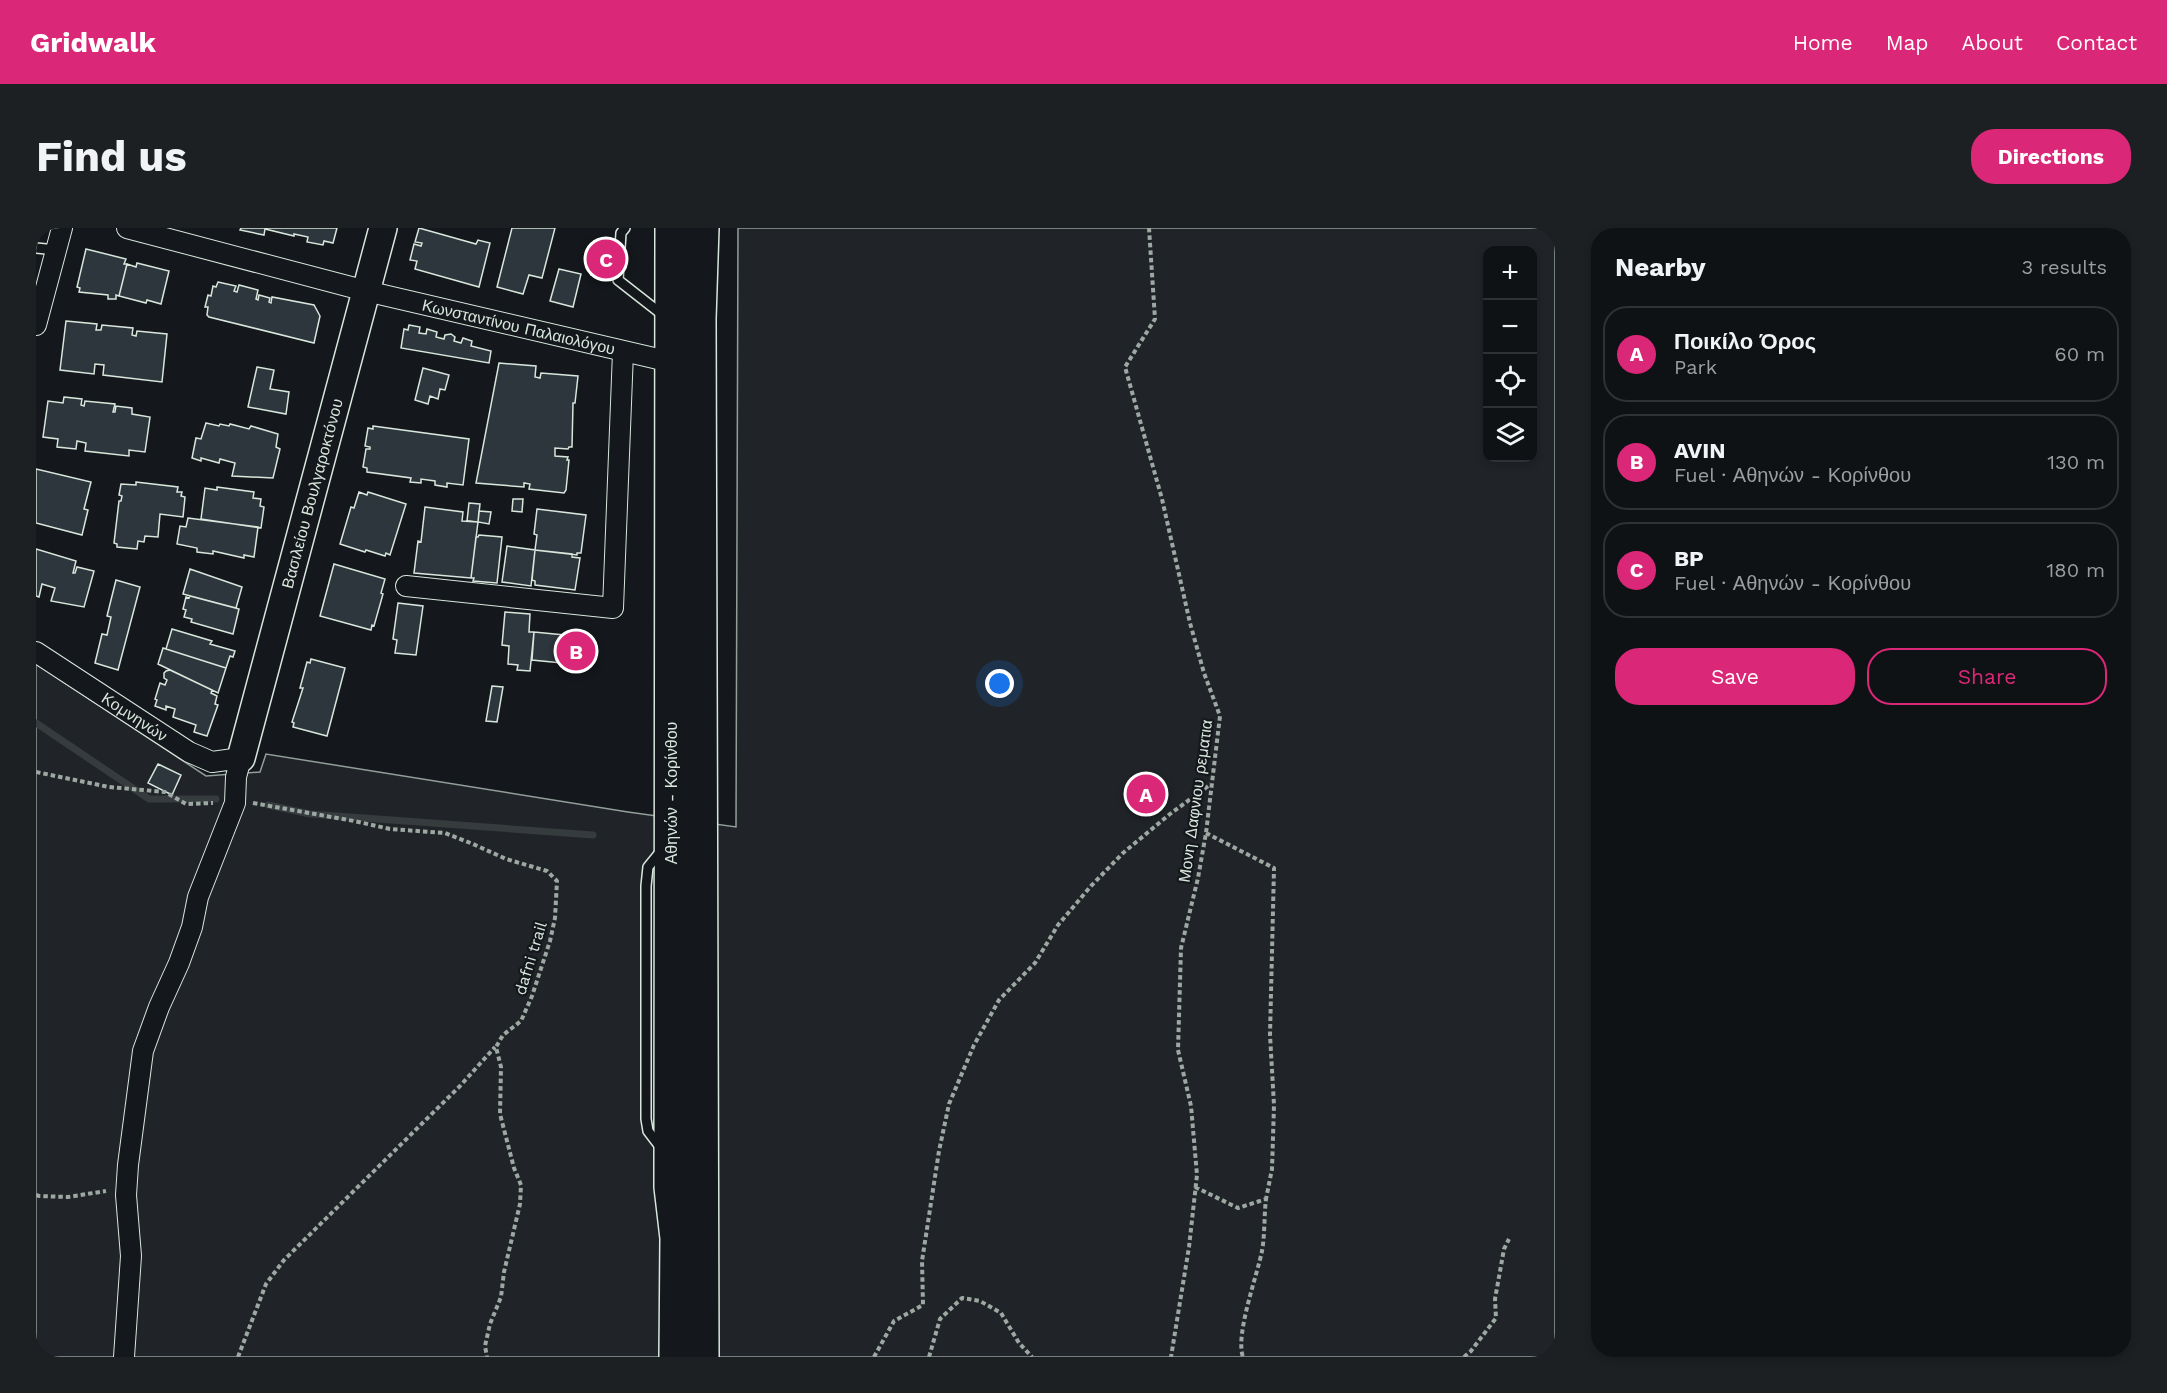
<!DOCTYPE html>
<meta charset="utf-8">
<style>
:root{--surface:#0f1215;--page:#1d2022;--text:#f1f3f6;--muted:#9b9ea0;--line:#2f3234;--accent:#db2777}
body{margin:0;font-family:"Work Sans",sans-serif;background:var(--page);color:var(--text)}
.controls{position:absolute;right:18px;top:18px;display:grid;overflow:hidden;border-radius:12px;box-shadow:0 3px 9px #0003}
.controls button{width:54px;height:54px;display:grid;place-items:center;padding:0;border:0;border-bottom:2px solid var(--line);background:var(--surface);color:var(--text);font:30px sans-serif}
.you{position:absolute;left:964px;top:456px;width:21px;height:21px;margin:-15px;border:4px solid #fff;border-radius:50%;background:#1a73e8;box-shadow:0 0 0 9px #1a73e833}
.badge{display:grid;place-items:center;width:39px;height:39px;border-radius:50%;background:var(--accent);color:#fff;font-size:20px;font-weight:700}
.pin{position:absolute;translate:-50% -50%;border:3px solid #fff;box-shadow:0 2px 6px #0006}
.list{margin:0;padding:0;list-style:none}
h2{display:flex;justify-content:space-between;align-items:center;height:78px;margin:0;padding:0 24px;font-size:26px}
h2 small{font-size:20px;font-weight:400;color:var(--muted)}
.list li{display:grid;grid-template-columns:39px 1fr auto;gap:18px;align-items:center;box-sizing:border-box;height:96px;margin:0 12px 12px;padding:0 12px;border:2px solid var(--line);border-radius:24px}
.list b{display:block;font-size:22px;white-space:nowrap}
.list p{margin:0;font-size:20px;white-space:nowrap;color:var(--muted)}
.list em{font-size:20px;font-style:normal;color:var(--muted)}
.actions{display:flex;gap:12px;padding:18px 24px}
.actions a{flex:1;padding:14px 0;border:2px solid var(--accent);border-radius:24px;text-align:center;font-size:21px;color:var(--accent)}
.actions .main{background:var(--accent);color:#fff}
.icon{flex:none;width:33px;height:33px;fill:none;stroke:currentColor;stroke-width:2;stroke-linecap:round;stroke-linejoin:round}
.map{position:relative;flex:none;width:1519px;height:1129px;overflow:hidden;border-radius:24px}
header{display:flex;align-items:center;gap:36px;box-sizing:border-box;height:84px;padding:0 30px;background:var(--accent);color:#fff}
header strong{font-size:28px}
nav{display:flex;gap:33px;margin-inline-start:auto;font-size:21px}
.intro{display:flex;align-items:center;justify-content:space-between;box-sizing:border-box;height:144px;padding:0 36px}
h1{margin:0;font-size:42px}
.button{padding:15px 27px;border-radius:24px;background:var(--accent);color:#fff;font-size:21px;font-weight:700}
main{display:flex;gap:36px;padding:0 36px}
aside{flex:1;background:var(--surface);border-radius:24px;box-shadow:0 3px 9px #0003}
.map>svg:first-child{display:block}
.green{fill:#202428;stroke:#939e99;stroke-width:1.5;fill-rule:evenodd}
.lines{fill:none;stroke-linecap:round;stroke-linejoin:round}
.stream{stroke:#363b3e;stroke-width:7}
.building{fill:#2c363c;stroke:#d8e6dc;stroke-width:1.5}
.lane-casing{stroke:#d8e6dc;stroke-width:12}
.street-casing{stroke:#d8e6dc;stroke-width:22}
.secondary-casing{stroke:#d8e6dc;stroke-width:30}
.highway-casing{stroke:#d8e6dc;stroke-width:36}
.path{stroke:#9da8a2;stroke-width:4;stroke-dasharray:4.5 3;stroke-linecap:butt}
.lane{stroke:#14181c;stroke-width:9}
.street{stroke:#14181c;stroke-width:20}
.secondary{stroke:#14181c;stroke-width:27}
.highway{stroke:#14181c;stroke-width:33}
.labels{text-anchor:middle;stroke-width:4.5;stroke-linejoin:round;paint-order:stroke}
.street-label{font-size:16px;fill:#d8e6dc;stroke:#14181c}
</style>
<header>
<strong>Gridwalk</strong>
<nav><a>Home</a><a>Map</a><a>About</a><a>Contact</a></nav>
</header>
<div class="intro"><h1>Find us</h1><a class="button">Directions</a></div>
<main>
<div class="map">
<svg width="1519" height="1129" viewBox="0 0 1519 1129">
<rect width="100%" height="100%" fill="#14181c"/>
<!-- green -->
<path class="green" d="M 702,0 L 1519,0 L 1519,1129 L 0,1129 L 0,436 L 170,548 L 224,544 L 230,526 L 592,584 L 700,599 ZM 1452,22 L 1496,22 L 1496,230 L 1452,230 Z"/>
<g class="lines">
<!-- stream -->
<path class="stream" d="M 0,495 L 113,571 L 180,571
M 232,577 L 274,586 L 557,607"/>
</g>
<!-- building -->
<path class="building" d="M 205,0 L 301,0 L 297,15 L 288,13 L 287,17 L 271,14 L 272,9 L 258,6 L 258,8 L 229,1 L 228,7 L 204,2 Z
M 383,0 L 440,16 L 442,12 L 454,15 L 443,59 L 379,41 L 381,33 L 374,32 L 378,16 L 385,18 L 386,15 L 379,14 Z
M 476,0 L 519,0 L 506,50 L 493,47 L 487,66 L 461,59 Z
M 558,13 L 582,15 L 578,49 L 555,47 Z
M 50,21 L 90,31 L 88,36 L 91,36 L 83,68 L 80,67 L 80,71 L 72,71 L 72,67 L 43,64 L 44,60 L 41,59 Z
M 101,35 L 133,43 L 125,76 L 111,72 L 110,75 L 83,68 L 91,36 L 100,39 Z
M 523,41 L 545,46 L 537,79 L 514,73 Z
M 182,54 L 200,58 L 198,63 L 201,64 L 203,57 L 222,62 L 220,71 L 222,72 L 223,67 L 234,70 L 233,74 L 235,75 L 236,69 L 278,77 L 284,88 L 278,115 L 173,89 L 171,87 L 172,79 L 169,79 L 172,67 L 175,68 L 177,58 L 180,59 Z
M 30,93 L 61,96 L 60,102 L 65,102 L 66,97 L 97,100 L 96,107 L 100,108 L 101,103 L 131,106 L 126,154 L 67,147 L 68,137 L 59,136 L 58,146 L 24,142 Z
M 373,97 L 384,99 L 383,105 L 390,106 L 391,101 L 401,104 L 400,109 L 408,111 L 409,107 L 415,106 L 419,109 L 418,113 L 425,115 L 427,110 L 436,113 L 435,118 L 455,123 L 453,135 L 365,120 L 368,101 L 372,102 Z
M 463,135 L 500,138 L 499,149 L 504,150 L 505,145 L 542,148 L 539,175 L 537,175 L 536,219 L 533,219 L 532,221 L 519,220 L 519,228 L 532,229 L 531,232 L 533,232 L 530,262 L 528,265 L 493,261 L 494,256 L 488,255 L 488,259 L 440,255 Z
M 221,139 L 238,142 L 234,161 L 253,164 L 250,186 L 212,179 Z
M 387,140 L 413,147 L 409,162 L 404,161 L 402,171 L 394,168 L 392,176 L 379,172 Z
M 28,169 L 46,171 L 45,177 L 48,178 L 49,173 L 79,176 L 77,184 L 79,184 L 80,178 L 96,180 L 96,186 L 114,189 L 109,224 L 93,222 L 93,228 L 49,223 L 50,215 L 41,213 L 40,221 L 21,219 L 22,211 L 7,209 L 12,173 L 27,175 Z
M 170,195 L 183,198 L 184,196 L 193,198 L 194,196 L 213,201 L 215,198 L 242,206 L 240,219 L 244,221 L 237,250 L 196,248 L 199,235 L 184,231 L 183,235 L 165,230 L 165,233 L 156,230 L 160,210 L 165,211 Z
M 337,198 L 433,211 L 427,257 L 411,255 L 411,259 L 399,257 L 399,253 L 385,251 L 385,255 L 374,254 L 375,250 L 331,244 L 331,240 L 327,239 L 330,221 L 334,221 L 334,219 L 329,218 L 332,200 L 337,201 Z
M 0,241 L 55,254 L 48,281 L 52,282 L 46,307 L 0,295 Z
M 100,254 L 142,259 L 141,264 L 146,264 L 145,268 L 149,269 L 147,289 L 124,286 L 122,309 L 109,308 L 108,314 L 102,313 L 101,321 L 81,319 L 81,316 L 78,315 L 83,273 L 85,273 L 86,268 L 83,267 L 85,256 L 100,257 Z
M 181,259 L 218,264 L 217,270 L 225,271 L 224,278 L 228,279 L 225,300 L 165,291 L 169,260 L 181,262 Z
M 323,264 L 331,267 L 332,264 L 370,276 L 354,327 L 350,325 L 349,328 L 330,322 L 329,324 L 304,316 L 315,279 L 318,280 Z
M 477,271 L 487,271 L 486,284 L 476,283 Z
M 433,275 L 444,276 L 442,294 L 431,293 Z
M 389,279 L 427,284 L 426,293 L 442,294 L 435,350 L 378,345 L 382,313 L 385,314 Z
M 501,281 L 550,287 L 545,325 L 541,325 L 541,327 L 499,322 L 501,307 L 498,306 Z
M 443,283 L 455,284 L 453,296 L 442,294 Z
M 152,290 L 222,299 L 218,329 L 208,327 L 208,330 L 177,323 L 177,326 L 161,324 L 161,320 L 141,316 L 144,298 L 150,299 Z
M 443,307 L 466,309 L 461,355 L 437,353 L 438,350 L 435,350 L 440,309 L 442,309 Z
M 471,318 L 499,322 L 495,358 L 466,354 Z
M 0,321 L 40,333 L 37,345 L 39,345 L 41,339 L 58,343 L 48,379 L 15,373 L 19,360 L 6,356 L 3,369 L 0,368 Z
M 499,322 L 536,326 L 536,329 L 544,330 L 539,362 L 499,357 L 499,353 L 496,352 Z
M 298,336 L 349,351 L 345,365 L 347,366 L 338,398 L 336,397 L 335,402 L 284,388 Z
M 154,341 L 206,359 L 200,380 L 147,366 Z
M 80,352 L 104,359 L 82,442 L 59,435 L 66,406 L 71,407 L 75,389 L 71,388 Z
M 154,368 L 203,381 L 197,406 L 155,394 L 156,391 L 148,389 L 150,382 L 147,381 L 150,369 L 153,370 Z
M 362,375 L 387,378 L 380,427 L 359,425 L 361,412 L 357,411 Z
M 469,384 L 494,386 L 493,404 L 498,404 L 494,443 L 481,442 L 482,437 L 472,436 L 473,418 L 466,417 Z
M 136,401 L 176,413 L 174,416 L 199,423 L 197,429 L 194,428 L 190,440 L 130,421 Z
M 498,404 L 549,409 L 546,437 L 496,432 Z
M 127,420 L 190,440 L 182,465 L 122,436 Z
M 275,431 L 309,440 L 291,508 L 257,499 L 258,495 L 256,494 L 267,460 L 264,460 L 271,434 L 274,435 Z
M 134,442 L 176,462 L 175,465 L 181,468 L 179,476 L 182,477 L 171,508 L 158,504 L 160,497 L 137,489 L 139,481 L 130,478 L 130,482 L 119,478 L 121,472 L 119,471 L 124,455 L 129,457 L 131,452 L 128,450 L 128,445 L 130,443 Z
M 456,458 L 467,459 L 461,494 L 450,493 Z
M 122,536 L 145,547 L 136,567 L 112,555 Z"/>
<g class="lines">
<!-- lane casing -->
<g class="lane-casing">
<path id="lane" d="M 589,0 L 585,5 L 582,52 L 628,88
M 0,20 L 20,22
M 625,623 L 612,639 L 610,658 L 610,891 L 612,903 L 625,920"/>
</g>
<!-- street casing -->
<g class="street-casing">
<g id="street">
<path id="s1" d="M 91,0 L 330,63 L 635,134"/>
<path d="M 0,97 L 26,0"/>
<path d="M 370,358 L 577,380 L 587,124"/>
<path id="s2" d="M 0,424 L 153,524 L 176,534 L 205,530 L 200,549 L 199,575 L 162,669 L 156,699 L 143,735 L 123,779 L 107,823 L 92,937 L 90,967 L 95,1028 L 88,1129"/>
</g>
</g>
<!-- secondary casing -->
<g class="secondary-casing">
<g id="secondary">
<path id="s3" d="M 205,530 L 347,0"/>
</g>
</g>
<!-- highway casing -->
<g class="highway-casing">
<path id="highway" d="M 636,0 L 635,959 L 641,1010 L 640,1129
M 666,0 L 663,91 L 666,1129"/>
</g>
<!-- path -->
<path class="path" d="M 1113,0 L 1119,91 L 1089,139 L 1126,271 L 1154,395 L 1168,445 L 1184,488 L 1170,605 L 1162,650 L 1145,720 L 1142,822 L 1155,878 L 1161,947 L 1153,1019 L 1135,1129
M 0,544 L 73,559 L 129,564 L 150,576 L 177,575
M 217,575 L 318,593 L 354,601 L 409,605 L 437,616 L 470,631 L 511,643 L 521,653 L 519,690 L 514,713 L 496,768 L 485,793 L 467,807 L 460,819 L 465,839 L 464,886 L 478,940 L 485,957 L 484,976 L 468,1044 L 465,1069 L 454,1096 L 449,1118 L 451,1129
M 1170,605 L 1238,640 L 1234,807 L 1238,877 L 1236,941 L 1230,971
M 1159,959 L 1202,980 L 1230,971 C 1228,988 1229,1006 1226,1023 C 1221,1048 1199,1107 1207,1129
M 0,967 L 3,968 L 32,969 L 70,963
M 202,1129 L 230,1056 L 248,1032 L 424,858 L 459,819
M 838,1129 L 858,1093 L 887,1077 L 886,1033 L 903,923 L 913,876 L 938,817 L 963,772 L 999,735 L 1022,697 L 1055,658 L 1087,625 L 1134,586 L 1175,556
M 893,1129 L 904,1091 L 926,1070 L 944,1073 L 965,1085 L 983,1115 L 996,1129
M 1428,1129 L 1435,1123 L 1460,1090 L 1459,1071 L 1468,1021 L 1473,1011"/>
<!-- lane -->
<use href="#lane" class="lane"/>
<!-- street -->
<use href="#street" class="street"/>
<!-- secondary -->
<use href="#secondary" class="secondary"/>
<!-- highway -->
<use href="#highway" class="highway"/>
</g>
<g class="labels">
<!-- street labels -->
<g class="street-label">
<text dy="6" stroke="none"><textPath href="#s1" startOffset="404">Κωνσταντίνου Παλαιολόγου</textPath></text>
<text dy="6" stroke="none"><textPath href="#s3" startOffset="274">Βασιλείου Βουλγαροκτόνου</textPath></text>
<text dy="6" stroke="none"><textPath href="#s2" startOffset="118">Κομνηνών</textPath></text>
<text transform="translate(635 565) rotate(-90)" y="6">Αθηνών - Κορίνθου</text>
<text transform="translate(1159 573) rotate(-82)" y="6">Μονη Δαφνιου ρεματια</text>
<text transform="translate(494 730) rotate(-73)" y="6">dafni trail</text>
</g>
</g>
</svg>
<div class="controls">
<button>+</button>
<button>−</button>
<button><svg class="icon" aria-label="locate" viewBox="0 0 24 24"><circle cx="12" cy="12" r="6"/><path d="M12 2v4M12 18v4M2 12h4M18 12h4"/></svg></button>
<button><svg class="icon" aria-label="layers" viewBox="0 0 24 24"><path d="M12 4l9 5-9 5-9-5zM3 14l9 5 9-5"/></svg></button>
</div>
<div class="you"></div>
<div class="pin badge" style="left:1110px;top:566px">A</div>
<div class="pin badge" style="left:540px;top:423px">B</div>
<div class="pin badge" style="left:570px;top:31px">C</div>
</div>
<aside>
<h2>Nearby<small>3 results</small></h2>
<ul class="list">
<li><span class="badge">A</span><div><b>Ποικίλο Όρος</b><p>Park</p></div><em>60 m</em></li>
<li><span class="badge">B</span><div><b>AVIN</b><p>Fuel · Αθηνών - Κορίνθου</p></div><em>130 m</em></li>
<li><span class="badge">C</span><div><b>BP</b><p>Fuel · Αθηνών - Κορίνθου</p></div><em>180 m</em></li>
</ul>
<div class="actions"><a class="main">Save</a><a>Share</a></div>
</aside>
</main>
